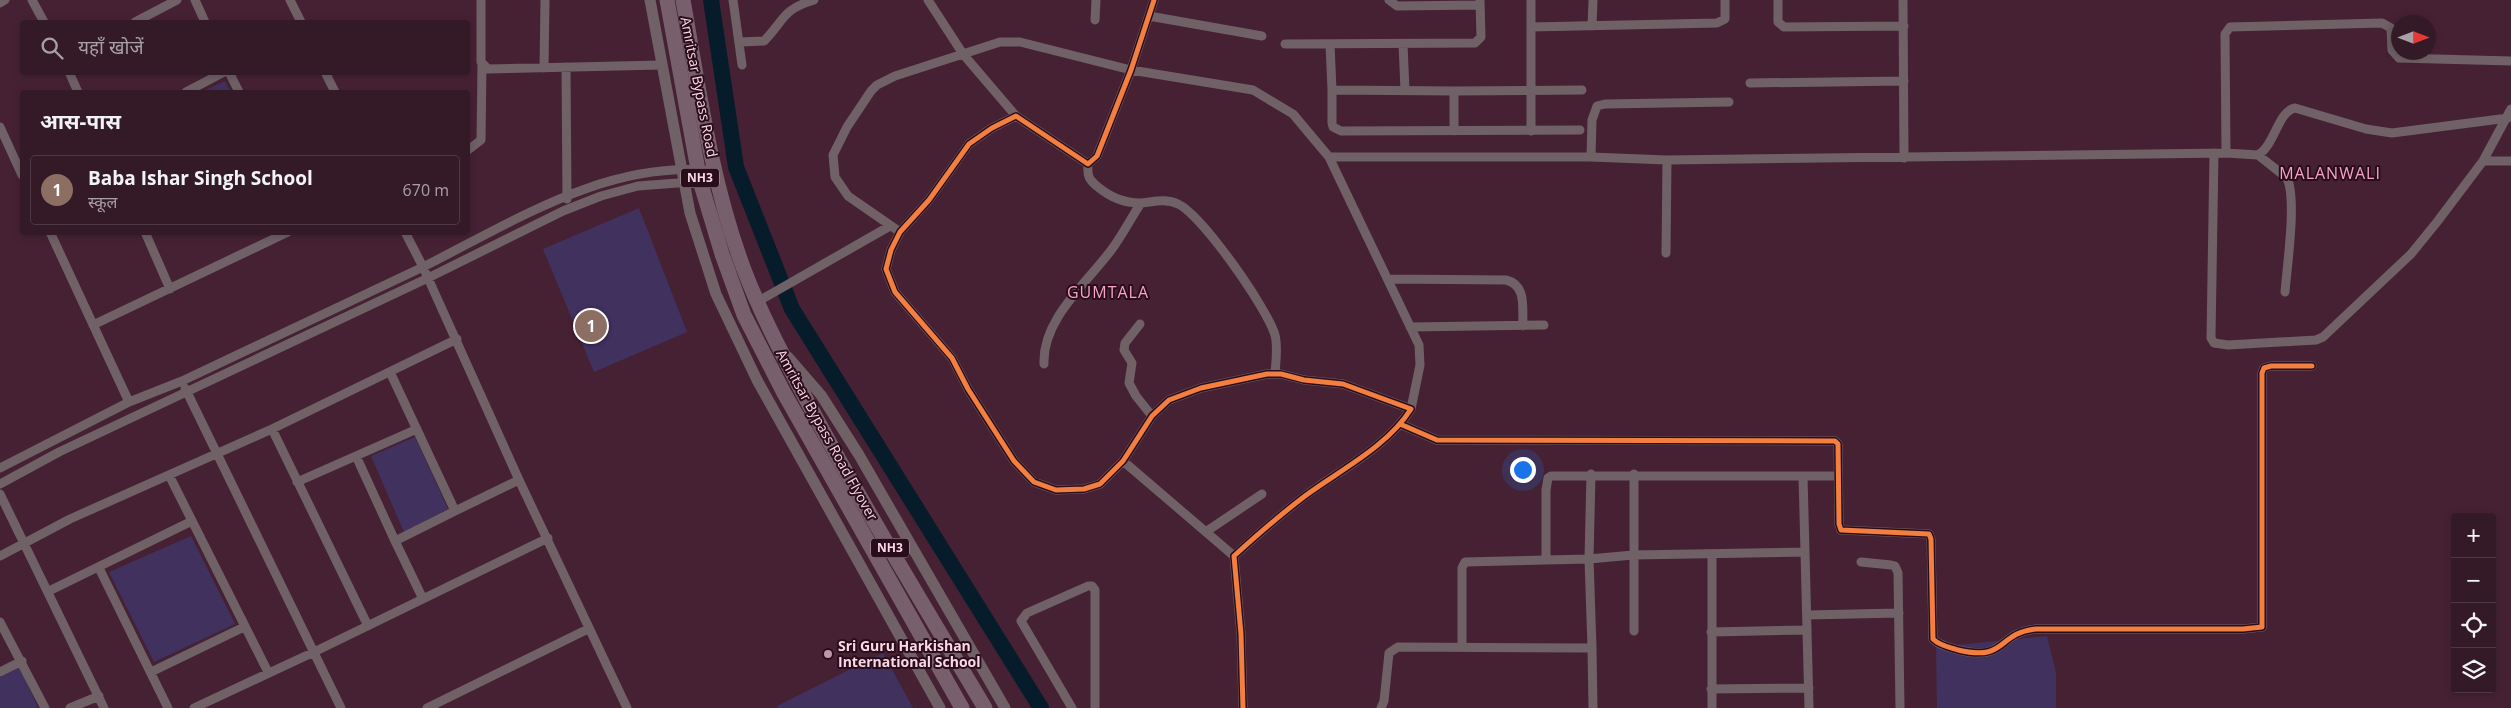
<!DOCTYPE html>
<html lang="hi">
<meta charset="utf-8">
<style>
:root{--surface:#341927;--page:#3f2633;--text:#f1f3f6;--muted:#a9a0a7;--line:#4e3844;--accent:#bc98a7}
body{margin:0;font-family:"Open Sans","Noto Sans Devanagari",sans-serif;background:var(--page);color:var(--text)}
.controls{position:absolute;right:15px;bottom:15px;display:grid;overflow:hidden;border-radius:5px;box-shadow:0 2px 8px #0003}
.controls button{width:45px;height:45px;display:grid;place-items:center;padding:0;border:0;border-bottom:1px solid var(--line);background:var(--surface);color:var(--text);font:25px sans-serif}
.compass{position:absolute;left:2391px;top:15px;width:45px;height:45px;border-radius:50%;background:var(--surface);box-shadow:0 2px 8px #0003;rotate:90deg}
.you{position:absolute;left:1522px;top:469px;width:18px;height:18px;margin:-12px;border:4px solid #fff;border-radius:50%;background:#1a73e8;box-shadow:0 0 0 8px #1a73e833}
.badge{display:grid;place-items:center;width:32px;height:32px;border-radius:50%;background:var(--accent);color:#fff;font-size:16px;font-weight:700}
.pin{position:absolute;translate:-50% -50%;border:2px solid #fff;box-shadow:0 1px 5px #0006}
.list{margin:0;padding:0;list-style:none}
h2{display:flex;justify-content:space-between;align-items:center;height:65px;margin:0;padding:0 20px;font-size:21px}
h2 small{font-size:16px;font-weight:400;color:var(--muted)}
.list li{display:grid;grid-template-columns:32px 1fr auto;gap:15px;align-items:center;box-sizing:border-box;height:70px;margin:0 10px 10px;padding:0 10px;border:1px solid var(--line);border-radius:5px}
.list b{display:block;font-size:19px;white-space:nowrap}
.list p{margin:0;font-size:16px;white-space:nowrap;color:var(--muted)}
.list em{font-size:16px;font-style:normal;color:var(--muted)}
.icon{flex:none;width:28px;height:28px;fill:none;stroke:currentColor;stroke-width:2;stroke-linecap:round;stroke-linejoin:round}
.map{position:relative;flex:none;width:2511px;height:708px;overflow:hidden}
.search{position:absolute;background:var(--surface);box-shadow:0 2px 8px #0003;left:20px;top:20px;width:450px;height:55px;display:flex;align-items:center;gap:12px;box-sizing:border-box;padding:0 18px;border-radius:5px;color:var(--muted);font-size:19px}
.panel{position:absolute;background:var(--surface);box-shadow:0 2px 8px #0003;left:20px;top:90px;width:450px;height:145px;border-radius:5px}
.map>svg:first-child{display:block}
.green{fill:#41315f}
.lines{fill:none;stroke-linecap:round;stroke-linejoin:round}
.river{stroke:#061c2b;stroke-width:16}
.minor{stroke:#706167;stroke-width:9}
.tertiary{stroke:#706167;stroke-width:11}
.trunk{stroke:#785f6c;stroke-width:15}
.cycleway-casing{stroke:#2a0d1a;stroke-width:8}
.cycleway{stroke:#f27e40;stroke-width:5}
.poi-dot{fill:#bc98a7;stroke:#2a0d1a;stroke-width:2}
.labels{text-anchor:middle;stroke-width:4;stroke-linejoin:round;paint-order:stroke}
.shield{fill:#2a0d1a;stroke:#bc9ba8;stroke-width:1}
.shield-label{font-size:12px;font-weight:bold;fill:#fbd8e5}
.street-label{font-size:14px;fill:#fbd8e5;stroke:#2a0d1a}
.poi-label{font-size:14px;font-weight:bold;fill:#fbd8e5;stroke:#2a0d1a;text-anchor:start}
.quarter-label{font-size:16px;letter-spacing:1px;fill:#f7a5c7;stroke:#2a0d1a}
</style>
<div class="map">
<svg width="2511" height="708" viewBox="0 0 2511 708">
<rect width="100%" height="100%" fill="#462134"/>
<!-- green -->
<path class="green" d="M 225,81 L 231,92 L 201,92 Z
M 639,208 L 687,332 L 594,372 L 543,249 Z
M 415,437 L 448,509 L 404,532 L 371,456 Z
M 191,536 L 235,624 L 154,662 L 109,572 Z
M 2047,636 L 2056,673 L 2056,708 L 1937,708 L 1936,647 Z
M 883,653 L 913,708 L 778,708 L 777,706 Z
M 20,667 L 38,708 L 0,708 L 0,677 Z"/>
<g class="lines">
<!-- river -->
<path class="river" d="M 711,0 L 736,167 L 792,309 L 1041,708"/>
<!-- minor -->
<path class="minor" d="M 32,0 L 44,22
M 195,0 L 205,22
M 290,0 L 301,22
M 481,0 L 481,62 L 488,69 L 661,65
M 733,0 L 742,65
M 928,0 L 963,54 L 1016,116
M 1154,0 L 1131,70 L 1097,156 L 1088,164 L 1016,116 L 992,128 L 969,144 L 929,200 L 900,232 L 891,250 L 886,269 L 895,292 L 952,358 L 968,389 L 1014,461 L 1034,482 L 1056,490 L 1084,489 L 1100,484 L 1123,461 L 1152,416 L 1169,400 L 1201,388 L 1267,374 L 1281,374 L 1304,380 L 1343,384 L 1411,409 C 1387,447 1340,470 1305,496 C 1280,515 1257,535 1234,556 L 1241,634 L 1243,708
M 1389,0 L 1397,6 L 1480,5
M 1531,0 L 1531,131
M 1778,0 L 1778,22 L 1784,27 L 1904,26
M 1903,0 L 1904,158
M 0,3 L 5,0
M 1149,16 L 1262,36
M 1095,20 L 1096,0
M 135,22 L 177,0
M 1592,26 L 1593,0
M 1531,27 L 1717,23 L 1725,19 L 1725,0
M 740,42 L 764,41 C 785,20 781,10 814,0
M 1285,44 L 1475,43 L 1481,37 L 1480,0
M 1330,44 L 1332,90 L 1454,91 L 1454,131
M 1403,44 L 1405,90
M 566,67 L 567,199
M 544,68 L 545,0
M 69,72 L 78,92
M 229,72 L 239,92
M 325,72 L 335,92
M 1750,83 L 1904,81
M 1332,90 L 1332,123 L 1333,127 L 1341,131 L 1580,130
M 1454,91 L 1582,90
M 186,92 L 224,72
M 0,127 L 22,175
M 468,150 L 481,140 L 482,65
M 2214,153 L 2211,338 L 2214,343 L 2228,345 L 2316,340 L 2323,337 L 2411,254 L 2437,222 L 2483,161 L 2511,109
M 2226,153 L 2225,34 L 2230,27 L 2382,23 L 2391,28 L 2392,50 L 2399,58 L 2511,61
M 2258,155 C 2275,145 2278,111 2295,108 L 2366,129 L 2392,133 L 2508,118
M 1329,157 L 1591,157 L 1667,160 L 2226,153 L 2258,155 L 2287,178 C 2297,199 2287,266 2285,292
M 1591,157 L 1592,120 L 1597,106 L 1605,104 L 1729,102
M 2483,161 L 2511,161
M 1088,164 C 1087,176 1089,180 1098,187 C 1110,197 1124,203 1140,203 C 1153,202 1165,198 1178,204 C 1202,215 1267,308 1275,335 C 1278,347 1276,361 1275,373
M 50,232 L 129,402
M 145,232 L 170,289
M 900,232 L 848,196 L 835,177 L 833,155 L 847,127 L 871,91 L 877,85 L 895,76 L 1000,42 L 1020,42 L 1131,70 L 1253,90 L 1293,114 L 1329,157 L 1419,345 L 1420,365 L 1411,409
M 1666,253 L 1667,160
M 1388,279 L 1506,280 C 1527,285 1522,308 1523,326
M 757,302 L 890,226
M 1140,324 L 1125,343 L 1124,350 L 1132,363 L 1129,383 L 1136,396 L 1152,416
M 93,325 L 288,232
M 1410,327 L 1544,325
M 1044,364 C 1042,319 1087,283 1112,249 C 1123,234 1131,218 1141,203
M 390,372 L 455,511 L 395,541 L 423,599
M 185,388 L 341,708
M 1400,424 L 1437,440 L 1835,441 L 1838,444 L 1839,524 L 1841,530 L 1929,534 L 1931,539 L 1933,639 C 1940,646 1949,647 1958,650 C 2008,662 1996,633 2036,629 L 2243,629 L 2262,627 L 2262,373 L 2264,368 L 2271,366 L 2312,366
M 272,429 L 368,626
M 356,456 L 395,541
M 1123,461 L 1234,556
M 0,468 L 129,402 L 182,381 L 423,267 L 405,232
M 1634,474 L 1634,631
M 169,475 L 268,672
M 1803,476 L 1805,552
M 297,482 L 417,429
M 0,484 L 59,452 L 428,278 L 563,211 L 601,196 L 638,186 L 704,181
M 0,494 L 104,708
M 455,511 L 519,480
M 1207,531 L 1262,494
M 0,556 L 70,519 L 272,429 L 457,339
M 1546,559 L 1546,490 L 1548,478 L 1551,476 L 1833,476
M 1861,562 L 1891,565 L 1895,566 L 1898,573 L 1900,708
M 99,568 L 168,708
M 49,591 L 192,521
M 1807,615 L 1899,613
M 0,622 L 45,708
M 1711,632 L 1807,630
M 1462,646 L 1462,568 L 1465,562 L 1589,559 L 1591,474
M 1592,648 L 1593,708
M 0,672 L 22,661
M 151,672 L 244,627
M 1711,689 L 1809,688
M 70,708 L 99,696
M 194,708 L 314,652 L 548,538
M 427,708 L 588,629
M 627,708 L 519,480 L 423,267 C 515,221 608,159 715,171
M 1072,708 L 1021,621 L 1027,613 L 1088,586 L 1092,586 L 1095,590 L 1095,708
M 1381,708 L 1384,701 L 1389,653 L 1398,647 L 1592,648 L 1589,559 L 1633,555 L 1805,552 L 1809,708
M 1712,708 L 1712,554"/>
<!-- tertiary -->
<path class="tertiary" d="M 650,0 L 690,213 L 716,294 L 757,380 L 940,708
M 788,357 L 821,395 L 859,455 L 1005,708"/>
<!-- trunk -->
<path class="trunk" d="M 667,0 L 700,181 L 722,254 L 744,315 L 784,393 L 962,708
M 683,0 C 699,89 711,181 743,267 C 762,318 788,365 814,414 C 868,514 927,611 985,708"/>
<!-- cycleway casing -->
<g class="cycleway-casing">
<path id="cycleway" d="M 1154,0 L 1131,70 L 1097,156 L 1088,164 L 1016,116 L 992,128 L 969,144 L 929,200 L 900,232 L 891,250 L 886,269 L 895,292 L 952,358 L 968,389 L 1014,461 L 1034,482 L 1056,490 L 1084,489 L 1100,484 L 1123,461 L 1152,416 L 1169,400 L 1201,388 L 1267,374 L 1281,374 L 1304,380 L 1343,384 L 1411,409 C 1387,447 1340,470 1305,496 C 1280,515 1257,535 1234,556 L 1241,634 L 1243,708
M 1400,424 L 1437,440 L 1835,441 L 1838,444 L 1839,524 L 1841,530 L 1929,534 L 1931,539 L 1933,639 C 1940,646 1949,647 1958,650 C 2008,662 1996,633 2036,629 L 2243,629 L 2262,627 L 2262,373 L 2264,368 L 2271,366 L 2312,366"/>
</g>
<!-- cycleway -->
<use href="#cycleway" class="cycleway"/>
</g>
<!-- markers -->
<circle class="poi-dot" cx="828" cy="654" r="5"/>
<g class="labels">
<!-- shield labels -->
<g class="shield">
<rect x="681" y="168.5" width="38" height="19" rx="4"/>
<rect x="871" y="538.5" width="38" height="19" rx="4"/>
</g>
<g class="shield-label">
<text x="700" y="182">NH3</text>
<text x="890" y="552">NH3</text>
</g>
<!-- street labels -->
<g class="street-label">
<text transform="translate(699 87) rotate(79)" y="5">Amritsar Bypass Road</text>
<text transform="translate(827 435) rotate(61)" y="5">Amritsar Bypass Road Flyover</text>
</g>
<!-- poi labels -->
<g class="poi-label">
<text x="838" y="651">Sri Guru Harkishan<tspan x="838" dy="16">International School</tspan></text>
</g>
<!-- quarter labels -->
<g class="quarter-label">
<text x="2330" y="179">MALANWALI</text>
<text x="1108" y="298">GUMTALA</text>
</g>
</g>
</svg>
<div class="controls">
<button>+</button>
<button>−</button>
<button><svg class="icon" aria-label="locate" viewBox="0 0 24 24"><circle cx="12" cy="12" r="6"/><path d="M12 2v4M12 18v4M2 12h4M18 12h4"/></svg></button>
<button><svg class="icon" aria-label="layers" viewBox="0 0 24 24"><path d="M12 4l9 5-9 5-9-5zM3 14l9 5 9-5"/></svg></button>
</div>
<svg class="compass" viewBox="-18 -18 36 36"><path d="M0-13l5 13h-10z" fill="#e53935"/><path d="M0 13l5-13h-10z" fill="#a9a0a7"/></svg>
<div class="you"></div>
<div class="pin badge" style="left:591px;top:326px;background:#8d6e63">1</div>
<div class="search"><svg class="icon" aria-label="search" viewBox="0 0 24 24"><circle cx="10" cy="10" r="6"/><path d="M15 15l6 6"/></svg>यहाँ खोजें</div>
<section class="panel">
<h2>आस-पास<small></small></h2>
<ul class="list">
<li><span class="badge" style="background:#8d6e63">1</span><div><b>Baba Ishar Singh School</b><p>स्कूल</p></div><em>670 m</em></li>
</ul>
</section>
</div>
